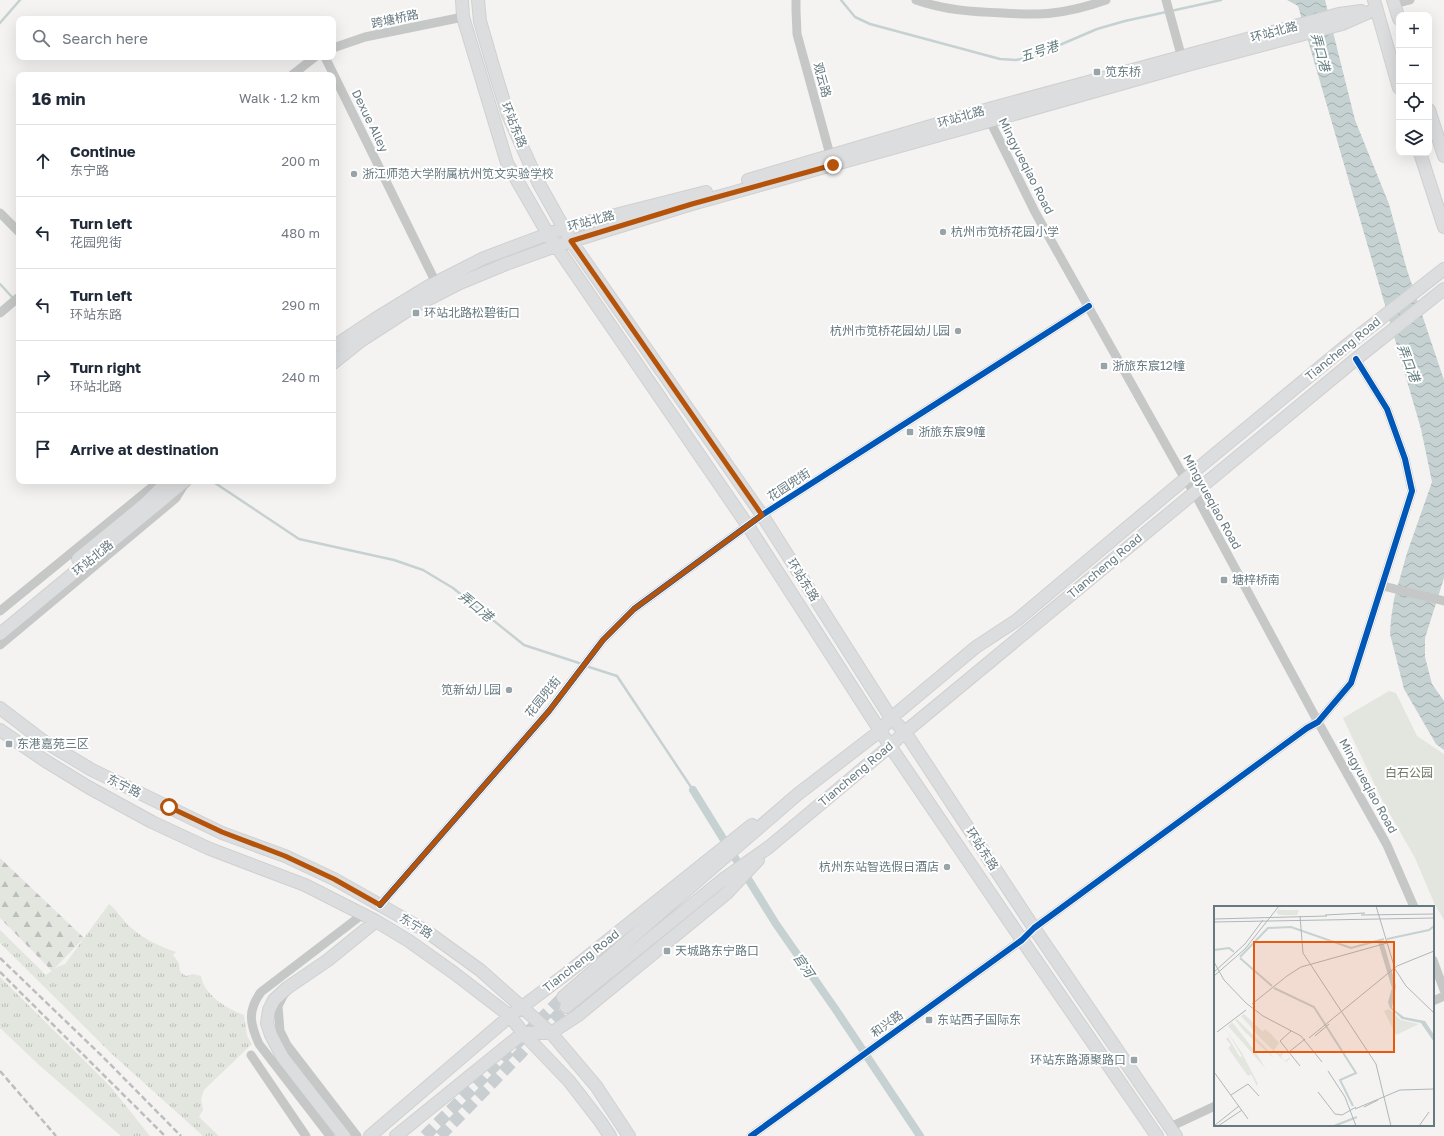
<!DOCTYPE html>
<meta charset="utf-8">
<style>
:root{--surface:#fff;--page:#f6f6f7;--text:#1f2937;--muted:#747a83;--line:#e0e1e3}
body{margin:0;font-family:"Golos Text","Noto Sans SC",sans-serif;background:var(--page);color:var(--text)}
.controls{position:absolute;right:12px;top:12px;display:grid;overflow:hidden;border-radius:8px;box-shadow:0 4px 16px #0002}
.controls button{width:36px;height:36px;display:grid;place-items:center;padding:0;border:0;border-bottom:1px solid var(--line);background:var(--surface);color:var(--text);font:20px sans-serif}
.stop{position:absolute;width:12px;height:12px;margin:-9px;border:3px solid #b45309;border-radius:50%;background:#fff}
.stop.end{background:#b45309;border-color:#fff;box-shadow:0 1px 4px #0008}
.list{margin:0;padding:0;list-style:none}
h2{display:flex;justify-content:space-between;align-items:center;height:52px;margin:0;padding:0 16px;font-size:17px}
h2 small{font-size:13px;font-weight:400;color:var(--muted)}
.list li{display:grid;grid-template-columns:26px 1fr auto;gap:12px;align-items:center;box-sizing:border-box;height:72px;padding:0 16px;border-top:1px solid var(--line)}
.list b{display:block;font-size:15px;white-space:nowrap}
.list p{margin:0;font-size:13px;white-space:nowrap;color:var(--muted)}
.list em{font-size:13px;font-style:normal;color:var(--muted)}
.icon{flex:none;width:22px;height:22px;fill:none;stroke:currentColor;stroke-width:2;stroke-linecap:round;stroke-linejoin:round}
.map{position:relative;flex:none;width:1444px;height:1136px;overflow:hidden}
.search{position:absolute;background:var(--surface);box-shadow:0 4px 16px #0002;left:16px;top:16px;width:320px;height:44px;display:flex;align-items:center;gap:10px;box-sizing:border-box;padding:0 14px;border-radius:8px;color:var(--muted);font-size:15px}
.panel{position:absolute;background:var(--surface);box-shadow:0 4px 16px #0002;left:16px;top:72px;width:320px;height:412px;border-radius:8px}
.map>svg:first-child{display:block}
.grass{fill:url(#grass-tufts)}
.forest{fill:url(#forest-firs)}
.park{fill:#e3e5df}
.water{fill:url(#water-waves)}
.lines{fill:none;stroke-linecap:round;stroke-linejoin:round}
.stream{stroke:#c6d1d2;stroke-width:2.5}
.canal{stroke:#c6d1d2;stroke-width:8}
.major-tunnel{stroke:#c9ced0;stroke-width:12;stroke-dasharray:12 6;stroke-linecap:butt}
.major-casing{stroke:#d0d0d0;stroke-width:14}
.minor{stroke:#c6c8c8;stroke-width:9}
.major{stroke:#dcddde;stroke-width:12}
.rail{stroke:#bcbdbe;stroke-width:2.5;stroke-dasharray:6 3;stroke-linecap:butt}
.cycleway-casing{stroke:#fff;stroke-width:8}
.cycleway{stroke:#0057b8;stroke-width:6}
.route{stroke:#b45309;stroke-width:5}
.poi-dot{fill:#98a4a8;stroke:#fff;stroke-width:1.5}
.labels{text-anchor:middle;stroke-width:4;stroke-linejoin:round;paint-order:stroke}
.street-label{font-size:12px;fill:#667980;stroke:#fff}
.poi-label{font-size:12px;fill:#667980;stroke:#fff;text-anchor:start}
.park-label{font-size:12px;fill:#6c7864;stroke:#fff}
.water-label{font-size:13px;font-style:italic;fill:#617b7d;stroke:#fff}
.inset-river{fill:none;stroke:#c6d1d2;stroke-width:2}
.inset-road{fill:none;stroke:#aeb7ba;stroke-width:1}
.view{fill:#e8590c;fill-opacity:0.15;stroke:#e8590c;stroke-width:2}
.inset-edge{fill:none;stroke:#667980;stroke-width:2}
</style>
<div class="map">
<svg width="1444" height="1136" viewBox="0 0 1444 1136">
<defs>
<pattern id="grass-tufts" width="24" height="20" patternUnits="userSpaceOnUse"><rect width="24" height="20" fill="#e3e5df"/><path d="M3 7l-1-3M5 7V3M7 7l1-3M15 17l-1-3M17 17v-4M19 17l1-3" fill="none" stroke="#bcbeba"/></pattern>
<pattern id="forest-firs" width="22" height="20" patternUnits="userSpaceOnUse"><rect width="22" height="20" fill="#e3e5df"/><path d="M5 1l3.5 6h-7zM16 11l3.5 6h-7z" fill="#bcbeba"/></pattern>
<pattern id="water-waves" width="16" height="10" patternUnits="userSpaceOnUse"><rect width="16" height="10" fill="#c6d1d2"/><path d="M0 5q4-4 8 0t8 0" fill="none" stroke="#a5aeb0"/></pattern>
</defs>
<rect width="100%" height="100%" fill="#f4f3f2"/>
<!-- grass -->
<path class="grass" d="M 109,904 C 117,910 121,918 128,925 C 142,938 158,946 176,952 L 173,955 L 179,963 L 180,972 L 186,976 L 193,974 L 201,976 C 204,995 227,1009 244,1015 L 247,1036 L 252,1044 L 204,1090 L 201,1099 L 203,1110 L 199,1117 L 219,1136 L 203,1136 L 112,1054 L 0,943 L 0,930 L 46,975 L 57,967 L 65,964 Z
M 0,977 L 110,1086 L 150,1136 L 121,1136 L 39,1065 L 0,1028 Z"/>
<!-- forest -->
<path class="forest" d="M 0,858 L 84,938 L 52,971 L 0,918 Z"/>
<!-- park -->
<path class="park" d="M 1389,691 L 1396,693 L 1417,736 L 1444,754 L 1444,920 L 1435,905 L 1415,858 L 1382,800 L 1343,718 Z"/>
<!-- water -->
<path class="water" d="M 1287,0 L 1325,0 L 1355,120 L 1389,204 L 1407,270 L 1444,380 L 1444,578 L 1425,638 L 1425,657 L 1432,684 L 1444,701 L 1444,750 L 1436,744 L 1404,689 L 1390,634 L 1391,619 L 1394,599 L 1407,553 L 1432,482 L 1421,429 L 1298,6 Z"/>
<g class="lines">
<!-- stream -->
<path class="stream" d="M 841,0 L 855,17 L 870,24 L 1000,59 L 1016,60 L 1034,56 L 1097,29 L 1125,21 L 1221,0
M 0,23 L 20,0
M 0,284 L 13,298
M 212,481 L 299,539 L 394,560 L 423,570 L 453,588 L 524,645 L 582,664
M 586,666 L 617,676 L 693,790"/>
<!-- canal -->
<path class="canal" d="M 693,790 L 776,924 L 836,1010 L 920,1136"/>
<!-- major-tunnel -->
<path class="major-tunnel" d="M 425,1136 L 563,997
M 440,1136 L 566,1007"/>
<!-- major casing -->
<g class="major-casing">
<path id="major" d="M 462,0 L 463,17 L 507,163 L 548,234 L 748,526 L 890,746 L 1022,940 L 1157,1136
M 478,0 L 480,21 L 493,66 L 508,115 L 538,182 L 571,241 L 762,515 L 891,718 L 905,732 L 1034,928 L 1176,1136
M 1374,0 L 1399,88
M 1393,0 L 1399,19
M 1429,110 L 1444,156
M 1420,153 L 1444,227
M 748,180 L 985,110 L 1339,14 L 1361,11
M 333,347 L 375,319 L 429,286 L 484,258 L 564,228 L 706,192
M 333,363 L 362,340 L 413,307 L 460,283 L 506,264 L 556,246 L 692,204 L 990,121 L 1191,64 L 1342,24 L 1376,9
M 78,559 L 145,504 L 168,481
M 0,634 L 185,481
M 0,708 L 42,740 L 92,770 L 222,833 L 285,856 L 334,879 L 426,931 L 480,970 L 551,1033 L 596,1086 L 629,1136
M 0,730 L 44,760 L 88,787 L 152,822 L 210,849 L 305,885 L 376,921 L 409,941 L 454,973 L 510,1016 L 523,1033 L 569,1081 L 600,1121 L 610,1136
M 563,997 L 798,794 L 880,731 L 891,718 L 976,647 L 1017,620 L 1185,479 L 1347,345 L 1444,269
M 566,1007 L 725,878 L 769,847 L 890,746 L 905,732 L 1356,359 L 1444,289
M 344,1136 L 283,1058 L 271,1035 L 267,1023 L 269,1010 L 274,1000 L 287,988 L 328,960 L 376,921
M 370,1136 L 510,1016 L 566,974 L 752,825
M 396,1136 L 523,1033 L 551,1033 L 577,1016 L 727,893 L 758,860"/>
</g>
<!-- minor -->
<path class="minor" d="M 796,0 L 796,10 L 797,34 L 832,162
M 916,0 C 944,10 973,12 1003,13 C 1019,14 1036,15 1052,13 C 1070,11 1089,6 1106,0
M 1166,0 L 1183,62
M 1394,4 L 1410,0
M 333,48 L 365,37 L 463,17
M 325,57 L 436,283
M 292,75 L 315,57
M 988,117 L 1035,212 L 1185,479 L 1194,492 L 1318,722 L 1387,845 L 1414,907
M 0,213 L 19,232
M 0,313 L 19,297
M 1383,586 L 1444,601
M 0,611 L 152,487 L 163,481
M 0,645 L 176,498 L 184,485
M 380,905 L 549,711 L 603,640 L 634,609 L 762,515 L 1089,306
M 1433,960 L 1444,990
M 285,992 L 278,1006 L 280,1031 L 287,1045 L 357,1136
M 1433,1001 L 1444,996
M 251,1055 L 306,1136
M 1170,1127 L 1215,1106
M 330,1136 L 259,1044 C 250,1024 247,1011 261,992 L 363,914
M 751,1136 L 1022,940 L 1034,928 L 1307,728 L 1318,722 L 1351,683 L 1412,491 L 1405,459 L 1387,409 L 1356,359"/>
<!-- major -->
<use href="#major" class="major"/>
<!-- rail -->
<path class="rail" d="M 0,958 L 103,1057 L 181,1136
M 0,972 L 165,1136
M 0,1071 L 56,1136"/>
<!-- cycleway casing -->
<g class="cycleway-casing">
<path id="cycleway" d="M 380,905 L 549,711 L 603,640 L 634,609 L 762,515 L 1089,306
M 751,1136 L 1022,940 L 1034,928 L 1307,728 L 1318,722 L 1351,683 L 1412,491 L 1405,459 L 1387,409 L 1356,359"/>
</g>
<!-- cycleway -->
<use href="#cycleway" class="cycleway"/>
</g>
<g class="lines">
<!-- route -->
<path class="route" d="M 169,807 L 222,832 L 285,856 L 334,879 L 380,905 L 549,711 L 603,640 L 634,609 L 762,515 L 571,241 L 692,204 L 833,165"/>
</g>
<!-- markers -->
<g class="poi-dot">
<rect x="1093" y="68" width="8" height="8" rx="2"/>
<circle cx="354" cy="174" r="4"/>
<circle cx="943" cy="232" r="4"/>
<rect x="412" y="309" width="8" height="8" rx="2"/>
<circle cx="958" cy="331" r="4"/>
<rect x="1100" y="362" width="8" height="8" rx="2"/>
<rect x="906" y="428" width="8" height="8" rx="2"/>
<rect x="1220" y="576" width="8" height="8" rx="2"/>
<circle cx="509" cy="690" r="4"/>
<rect x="5" y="740" width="8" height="8" rx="2"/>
<circle cx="947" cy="867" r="4"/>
<rect x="663" y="947" width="8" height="8" rx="2"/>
<rect x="925" y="1016" width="8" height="8" rx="2"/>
<rect x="1130" y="1056" width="8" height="8" rx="2"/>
</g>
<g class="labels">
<!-- street labels -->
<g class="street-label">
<text transform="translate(395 19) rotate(-12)" y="4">跨塘桥路</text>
<text transform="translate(1274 32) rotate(-15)" y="4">环站北路</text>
<text transform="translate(822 80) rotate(75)" y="4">观云路</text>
<text transform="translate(961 117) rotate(-16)" y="4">环站北路</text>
<text transform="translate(370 121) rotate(64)" y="4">Dexue Alley</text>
<text transform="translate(514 125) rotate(68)" y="4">环站东路</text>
<text transform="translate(1026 166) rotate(63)" y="4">Mingyueqiao Road</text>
<text transform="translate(591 221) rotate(-15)" y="4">环站北路</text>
<text transform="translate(1343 349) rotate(-39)" y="4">Tiancheng Road</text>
<text transform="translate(789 485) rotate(-33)" y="4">花园兜街</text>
<text transform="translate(1212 502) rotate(61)" y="4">Mingyueqiao Road</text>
<text transform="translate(93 558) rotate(-39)" y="4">环站北路</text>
<text transform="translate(1105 566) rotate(-40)" y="4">Tiancheng Road</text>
<text transform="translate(803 580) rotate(58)" y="4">环站东路</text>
<text transform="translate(543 697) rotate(-51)" y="4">花园兜街</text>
<text transform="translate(856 774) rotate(-40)" y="4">Tiancheng Road</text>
<text transform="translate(124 786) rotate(26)" y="4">东宁路</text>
<text transform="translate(1368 786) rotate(61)" y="4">Mingyueqiao Road</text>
<text transform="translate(982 849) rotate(57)" y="4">环站东路</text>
<text transform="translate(416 926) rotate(31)" y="4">东宁路</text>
<text transform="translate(581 961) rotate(-38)" y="4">Tiancheng Road</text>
<text transform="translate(887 1024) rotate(-36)" y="4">和兴路</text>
</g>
<!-- poi labels -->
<g class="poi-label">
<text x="1105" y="76">笕东桥</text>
<text x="362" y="178">浙江师范大学附属杭州笕文实验学校</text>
<text x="951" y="236">杭州市笕桥花园小学</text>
<text x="424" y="317">环站北路松碧街口</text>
<text x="950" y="335" text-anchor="end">杭州市笕桥花园幼儿园</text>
<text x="1112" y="370">浙旅东宸12幢</text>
<text x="918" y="436">浙旅东宸9幢</text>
<text x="1232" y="584">塘梓桥南</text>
<text x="501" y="694" text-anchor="end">笕新幼儿园</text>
<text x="17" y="748">东港嘉苑三区</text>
<text x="939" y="871" text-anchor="end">杭州东站智选假日酒店</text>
<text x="675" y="955">天城路东宁路口</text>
<text x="937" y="1024">东站西子国际东</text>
<text x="1126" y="1064" text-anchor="end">环站东路源聚路口</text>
</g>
<!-- park labels -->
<g class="park-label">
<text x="1409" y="777">白石公园</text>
</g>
<!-- water labels -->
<g class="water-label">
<text transform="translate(1039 51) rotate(-18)" y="5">五号港</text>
<text transform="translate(1321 52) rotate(75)" y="5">弄口港</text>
<text transform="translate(1409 363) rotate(69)" y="5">弄口港</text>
<text transform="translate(476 606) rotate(39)" y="5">弄口港</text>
<text transform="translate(804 965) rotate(56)" y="5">官河</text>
</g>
</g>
<!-- overview -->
<g transform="translate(1214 906)">
<rect width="220" height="220" fill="#f4f3f2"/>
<path d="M 25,111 L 45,130 L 51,123 L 57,128 L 65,137 L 60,144 L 65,148 L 70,146 L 67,151 L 71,155 L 75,152 L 73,147 L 76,153 L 72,156 L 68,153 ZM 23,113 L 51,141 L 60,152 L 31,126 L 21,114 ZM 18,116 L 41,145 L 52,163 L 14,120 ZM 11,122 L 28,147 L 44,178 L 43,180 L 37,168 L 34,170 L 14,142 L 17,139 L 12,133 L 14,131 L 26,151 L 28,150 Z" fill="#e3e5df"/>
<path d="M 30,108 L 49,126 L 45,130 L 27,110 Z" fill="#e3e5df"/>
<path d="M 65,3 L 68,4 L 85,4 L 83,9 L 65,9 L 62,6 ZM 175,103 L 187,114 L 205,118 L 182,129 L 170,105 Z" fill="#e3e5df"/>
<path d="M 169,35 L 182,80 L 178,102 L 190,111 L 211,115 L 220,129 L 220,136 L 207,117 L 188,113 L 176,102 L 174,96 L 178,82 L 164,36 Z" fill="#c6d1d2"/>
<path class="inset-river" d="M 173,33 L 215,24 L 220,20M 0,44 L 15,42 L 20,46M 26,51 L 54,22 L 77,21 L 137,42 L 170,33M 26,52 L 58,80M 60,82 L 100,101 L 107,112M 107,112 L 142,167 L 126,174 L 139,200M 120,220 L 143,211"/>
<path class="inset-road" d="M 162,0 L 181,63 L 192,80 L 220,107M 111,9 L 151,7M 147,9 L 220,8M 86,10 L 89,47 L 162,158 L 177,220M 0,13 L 113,10M 0,16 L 220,12M 0,56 L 10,74 L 32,97 L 49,110 L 87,130 L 108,156M 0,66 L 31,38 L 49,14M 0,70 L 31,43 L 65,0M 38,98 L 73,70 L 87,61 L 173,37M 77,125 L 66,135 L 86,160M 3,126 L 32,104M 101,130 L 115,118M 95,132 L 183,60 L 220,45M 75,146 L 91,133M 114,165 L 131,191 L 142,220M 0,166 L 34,213M 104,186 L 121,208 L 128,209 L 142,201M 17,189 L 34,178 L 45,190M 150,201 L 164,194M 141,203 L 186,184 L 220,183M 1,219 L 25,200M 4,220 L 28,204M 205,220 L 215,206"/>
<path class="view" d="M 40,36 L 180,36 L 180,146 L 40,146 Z"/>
<rect width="220" height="220" class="inset-edge"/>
</g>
</svg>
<div class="controls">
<button>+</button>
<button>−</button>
<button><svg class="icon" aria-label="locate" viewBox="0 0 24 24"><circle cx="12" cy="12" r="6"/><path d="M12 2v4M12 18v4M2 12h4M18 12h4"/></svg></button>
<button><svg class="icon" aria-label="layers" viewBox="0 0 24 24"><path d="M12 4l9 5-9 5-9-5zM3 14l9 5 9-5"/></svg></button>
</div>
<div class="stop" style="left:169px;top:807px"></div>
<div class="stop end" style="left:833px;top:165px"></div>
<div class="search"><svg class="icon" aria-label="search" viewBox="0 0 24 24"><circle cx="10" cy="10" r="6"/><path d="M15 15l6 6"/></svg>Search here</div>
<section class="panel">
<h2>16 min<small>Walk · 1.2 km</small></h2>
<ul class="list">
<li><svg class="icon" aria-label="ahead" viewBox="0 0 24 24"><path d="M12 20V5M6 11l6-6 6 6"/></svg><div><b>Continue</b><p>东宁路</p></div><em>200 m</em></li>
<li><svg class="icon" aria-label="left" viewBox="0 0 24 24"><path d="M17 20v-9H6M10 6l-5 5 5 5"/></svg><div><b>Turn left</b><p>花园兜街</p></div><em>480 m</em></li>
<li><svg class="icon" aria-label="left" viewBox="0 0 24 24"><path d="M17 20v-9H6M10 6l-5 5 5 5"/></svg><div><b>Turn left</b><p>环站东路</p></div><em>290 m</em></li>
<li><svg class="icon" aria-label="right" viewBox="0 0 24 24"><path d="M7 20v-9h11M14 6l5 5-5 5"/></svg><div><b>Turn right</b><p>环站北路</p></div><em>240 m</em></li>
<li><svg class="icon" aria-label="arrive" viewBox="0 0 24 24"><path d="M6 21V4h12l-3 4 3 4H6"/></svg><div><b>Arrive at destination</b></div></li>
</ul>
</section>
</div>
